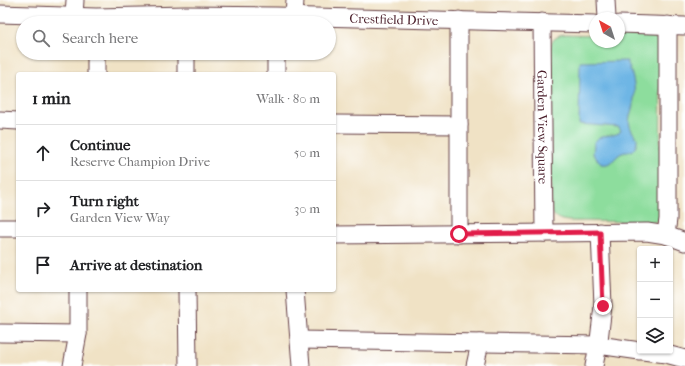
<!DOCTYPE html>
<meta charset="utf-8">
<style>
:root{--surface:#fff;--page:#f6f6f6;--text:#202124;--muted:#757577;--line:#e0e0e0}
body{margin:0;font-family:"IM FELL French Canon",serif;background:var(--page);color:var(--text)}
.controls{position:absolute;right:12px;bottom:12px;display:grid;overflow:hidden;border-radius:4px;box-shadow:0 1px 3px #0004}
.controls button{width:36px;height:36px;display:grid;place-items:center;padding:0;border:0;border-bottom:1px solid var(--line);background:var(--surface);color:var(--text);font:20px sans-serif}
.compass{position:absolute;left:589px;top:12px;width:36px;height:36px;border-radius:50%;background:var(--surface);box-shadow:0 1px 3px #0004;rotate:321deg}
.stop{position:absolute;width:12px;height:12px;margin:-9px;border:3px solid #e11d48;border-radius:50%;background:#fff}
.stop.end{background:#e11d48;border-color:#fff;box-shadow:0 1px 4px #0008}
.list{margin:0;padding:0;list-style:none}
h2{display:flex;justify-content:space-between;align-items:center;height:52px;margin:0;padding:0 16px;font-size:17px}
h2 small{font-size:13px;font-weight:400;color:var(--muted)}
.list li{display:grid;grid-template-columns:26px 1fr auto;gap:12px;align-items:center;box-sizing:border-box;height:56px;padding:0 16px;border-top:1px solid var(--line)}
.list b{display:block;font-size:15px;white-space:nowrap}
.list p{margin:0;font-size:13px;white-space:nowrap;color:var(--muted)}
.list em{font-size:13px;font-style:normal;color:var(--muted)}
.icon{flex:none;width:22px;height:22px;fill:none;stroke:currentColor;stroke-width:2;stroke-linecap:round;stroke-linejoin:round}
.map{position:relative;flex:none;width:685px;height:366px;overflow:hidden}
.search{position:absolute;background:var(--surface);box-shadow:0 1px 3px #0004;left:16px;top:16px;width:320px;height:44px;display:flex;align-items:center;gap:10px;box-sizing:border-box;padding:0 14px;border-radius:22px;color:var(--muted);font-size:15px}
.panel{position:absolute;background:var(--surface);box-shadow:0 1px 3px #0004;left:16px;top:72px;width:320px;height:220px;border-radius:4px}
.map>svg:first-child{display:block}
.pitch{fill:#8ddd9d;stroke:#6c7e64}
.water{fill:#6eb6e5;stroke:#5c6a88}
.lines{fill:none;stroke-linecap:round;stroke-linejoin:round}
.minor-casing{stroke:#633c42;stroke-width:19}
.minor{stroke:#fff;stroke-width:17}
.route{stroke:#e11d48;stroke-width:5}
.labels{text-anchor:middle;stroke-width:3.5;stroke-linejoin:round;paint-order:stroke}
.street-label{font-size:13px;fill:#4a1f2b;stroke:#fff}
</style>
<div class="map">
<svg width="685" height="366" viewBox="0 0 685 366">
<rect width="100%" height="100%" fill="#fff"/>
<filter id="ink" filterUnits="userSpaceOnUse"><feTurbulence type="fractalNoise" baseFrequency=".025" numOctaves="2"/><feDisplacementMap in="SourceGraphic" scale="8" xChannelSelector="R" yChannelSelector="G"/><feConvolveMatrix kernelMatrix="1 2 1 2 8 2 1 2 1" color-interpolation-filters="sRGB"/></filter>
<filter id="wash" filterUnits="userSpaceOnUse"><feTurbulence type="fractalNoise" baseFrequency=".012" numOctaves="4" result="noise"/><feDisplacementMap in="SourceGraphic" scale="16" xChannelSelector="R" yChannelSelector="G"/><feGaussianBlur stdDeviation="0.9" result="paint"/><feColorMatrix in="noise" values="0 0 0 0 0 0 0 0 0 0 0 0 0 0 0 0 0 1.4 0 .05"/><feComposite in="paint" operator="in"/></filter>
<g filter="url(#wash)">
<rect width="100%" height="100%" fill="#f0e2c5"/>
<!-- pitch -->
<path class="pitch" d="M 565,35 L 595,36 L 595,42 L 619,42 L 619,36 C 633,36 654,31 661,46 L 660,218 L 656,222 L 569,221 C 561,220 555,219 551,211 L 550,48 C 552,39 556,36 565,35 Z"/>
<!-- water -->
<path class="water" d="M 627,61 C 632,73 636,86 634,99 C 632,117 623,121 637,138 C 637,140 637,145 635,148 C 631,153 625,151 620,154 C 613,159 611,166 601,164 L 593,154 L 594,142 C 605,131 613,139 621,131 L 619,127 L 579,124 L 580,62 Z"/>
</g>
<g filter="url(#ink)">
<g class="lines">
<!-- minor casing -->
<g class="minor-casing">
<g id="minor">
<path d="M 606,0 L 607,18"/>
<path id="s1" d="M 0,14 L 96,17 L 186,15 L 276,16 L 595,24"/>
<path d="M 74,16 L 75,0"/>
<path d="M 294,17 L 295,0"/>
<path id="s2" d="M 542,22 L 544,233"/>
<path d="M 619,24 L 685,26"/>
<path d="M 96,53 L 96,74"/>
<path d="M 276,53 L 276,74"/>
<path d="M 186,74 L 186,53"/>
<path d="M 0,120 L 18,121"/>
<path d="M 334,124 L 459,125"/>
<path d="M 0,228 L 18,228"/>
<path d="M 459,234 L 459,20"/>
<path d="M 334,235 L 647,232 L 666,235 L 685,242"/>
<path d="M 666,235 L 668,219 L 668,25"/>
<path d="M 187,290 L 188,366"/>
<path d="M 295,290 L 301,366"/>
<path d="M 0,333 L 78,334"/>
<path d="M 300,340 L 598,345 L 640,351"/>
<path d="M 643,351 L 666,354 L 685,359"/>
<path d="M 72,366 L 78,334 L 78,290"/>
<path d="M 475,366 L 480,343"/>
<path d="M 594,366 L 599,340 L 603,306 L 600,232"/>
</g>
</g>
<!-- minor -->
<use href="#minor" class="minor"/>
</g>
</g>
<g class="lines" filter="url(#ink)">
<!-- route -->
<path class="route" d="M 459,234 L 600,232 L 603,306"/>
</g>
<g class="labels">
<!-- street labels -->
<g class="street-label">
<text dy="5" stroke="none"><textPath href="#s1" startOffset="394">Crestfield Drive</textPath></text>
<text dy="5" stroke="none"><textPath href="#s2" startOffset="105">Garden View Square</textPath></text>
</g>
</g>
</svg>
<div class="controls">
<button>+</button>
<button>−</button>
<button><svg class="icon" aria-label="layers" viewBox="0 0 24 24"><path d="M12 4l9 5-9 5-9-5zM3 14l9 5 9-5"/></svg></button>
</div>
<svg class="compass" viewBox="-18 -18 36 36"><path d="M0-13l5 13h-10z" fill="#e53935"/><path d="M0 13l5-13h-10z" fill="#757577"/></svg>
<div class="stop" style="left:459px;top:234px"></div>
<div class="stop end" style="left:603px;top:306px"></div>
<div class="search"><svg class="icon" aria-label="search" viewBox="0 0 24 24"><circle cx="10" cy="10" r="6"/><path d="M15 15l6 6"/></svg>Search here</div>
<section class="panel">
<h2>1 min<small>Walk · 80 m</small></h2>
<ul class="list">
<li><svg class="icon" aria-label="ahead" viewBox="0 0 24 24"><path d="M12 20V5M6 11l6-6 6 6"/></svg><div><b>Continue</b><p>Reserve Champion Drive</p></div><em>50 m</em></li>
<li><svg class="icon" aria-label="right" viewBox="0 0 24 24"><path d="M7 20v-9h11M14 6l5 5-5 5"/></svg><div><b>Turn right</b><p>Garden View Way</p></div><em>30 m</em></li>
<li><svg class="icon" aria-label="arrive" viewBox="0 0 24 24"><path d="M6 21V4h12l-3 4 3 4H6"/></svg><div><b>Arrive at destination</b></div></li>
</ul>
</section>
</div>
